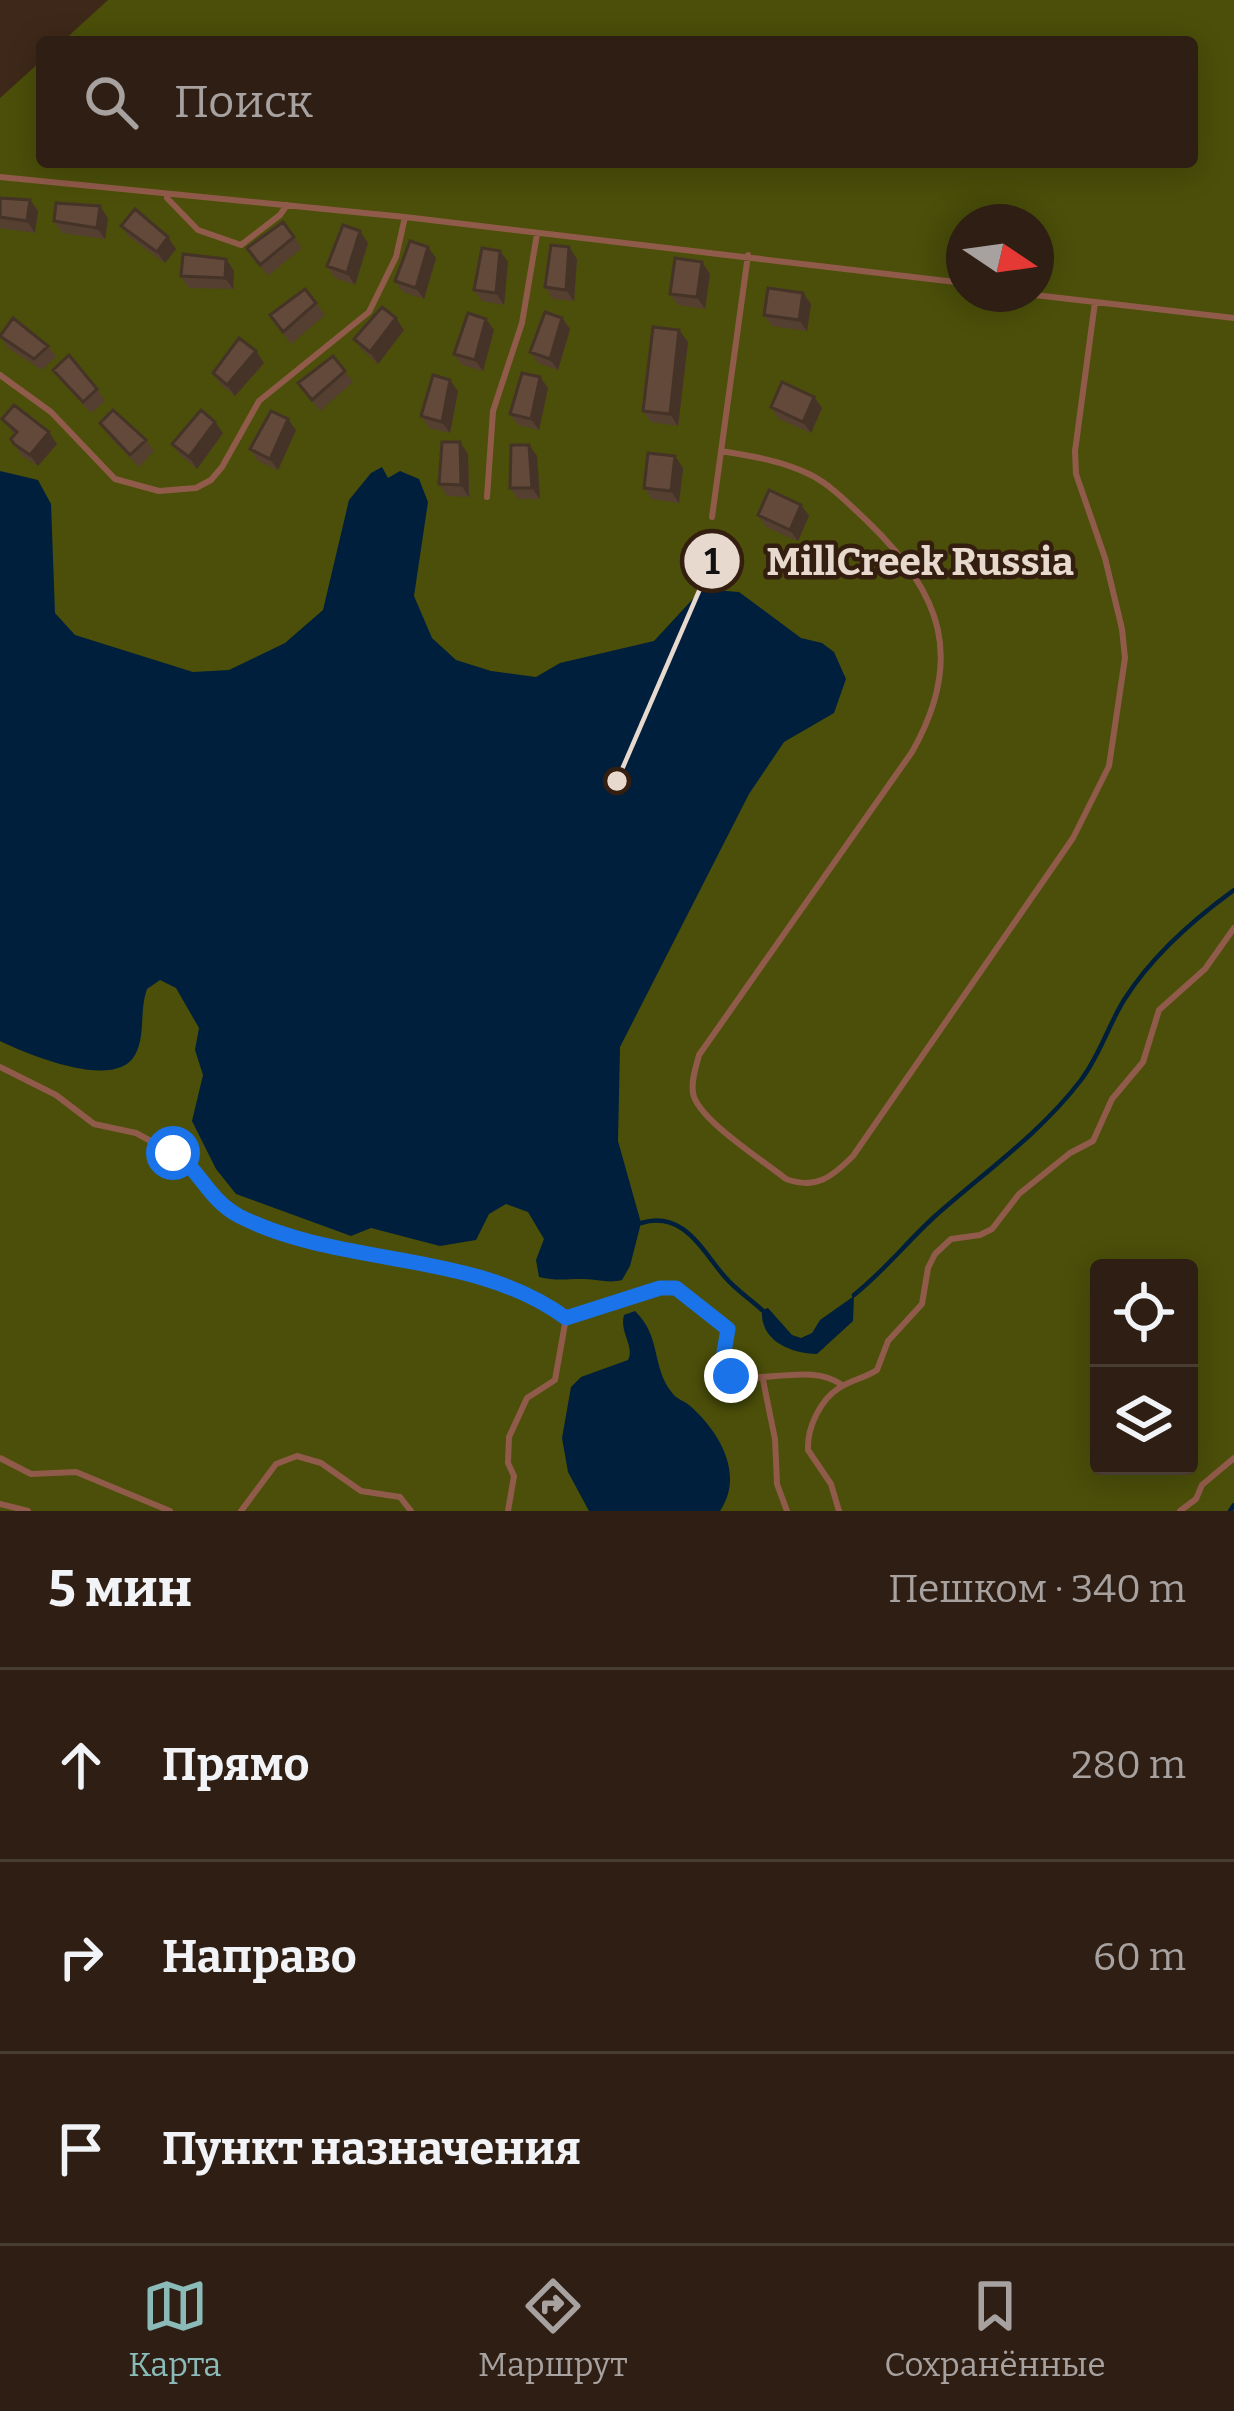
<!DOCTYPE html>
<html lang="ru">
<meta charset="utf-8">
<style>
:root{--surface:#2e1e13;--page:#36271c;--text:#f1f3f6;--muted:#a7a2a0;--line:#493c33;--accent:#8bbbb9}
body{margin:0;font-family:Bitter,serif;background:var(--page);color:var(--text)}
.controls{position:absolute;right:36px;bottom:36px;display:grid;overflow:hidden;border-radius:12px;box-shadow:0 6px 30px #0003}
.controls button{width:108px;height:108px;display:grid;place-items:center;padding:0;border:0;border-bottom:3px solid var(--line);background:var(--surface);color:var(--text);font:60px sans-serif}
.compass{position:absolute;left:946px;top:204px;width:108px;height:108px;border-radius:50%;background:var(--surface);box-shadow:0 6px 30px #0003;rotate:103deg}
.stop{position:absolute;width:36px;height:36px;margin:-27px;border:9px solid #1a73e8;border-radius:50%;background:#fff}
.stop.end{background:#1a73e8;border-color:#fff;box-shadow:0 3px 12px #0008}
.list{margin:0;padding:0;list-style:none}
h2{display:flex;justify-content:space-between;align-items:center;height:156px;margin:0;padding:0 48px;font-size:51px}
h2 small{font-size:39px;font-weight:400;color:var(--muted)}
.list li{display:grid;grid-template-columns:78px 1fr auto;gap:36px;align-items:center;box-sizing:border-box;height:192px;padding:0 48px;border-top:3px solid var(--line)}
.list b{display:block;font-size:45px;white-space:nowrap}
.list em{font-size:39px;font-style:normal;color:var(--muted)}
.icon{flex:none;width:66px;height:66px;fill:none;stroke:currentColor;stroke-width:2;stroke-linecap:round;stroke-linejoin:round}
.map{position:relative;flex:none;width:1234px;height:1511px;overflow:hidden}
.search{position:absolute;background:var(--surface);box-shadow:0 6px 30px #0003;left:36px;right:36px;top:36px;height:132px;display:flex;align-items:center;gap:30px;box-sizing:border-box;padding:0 42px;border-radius:12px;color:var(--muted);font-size:45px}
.sheet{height:732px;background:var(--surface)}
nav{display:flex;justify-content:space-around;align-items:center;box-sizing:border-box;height:168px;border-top:3px solid var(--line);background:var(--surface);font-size:33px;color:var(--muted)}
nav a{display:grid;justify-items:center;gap:6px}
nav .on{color:var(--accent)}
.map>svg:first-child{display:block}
.green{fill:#4b4f09;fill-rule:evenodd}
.water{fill:#001f3c}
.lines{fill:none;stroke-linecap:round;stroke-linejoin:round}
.stream{stroke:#001f3c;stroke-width:4.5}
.lane{stroke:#915b4b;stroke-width:6}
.wall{fill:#543f31}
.shaded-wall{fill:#453328}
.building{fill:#624939;stroke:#453328;stroke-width:3}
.route{stroke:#1a73e8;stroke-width:15}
.leader{fill:none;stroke:#e8d9cf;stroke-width:4.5}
.callout-dot{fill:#e8d9cf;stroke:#341e0f;stroke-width:4.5}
.mark-label{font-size:36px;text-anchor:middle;font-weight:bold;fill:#111}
.callout-label{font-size:39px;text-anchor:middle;font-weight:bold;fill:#e8d9cf;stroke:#341e0f;stroke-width:9;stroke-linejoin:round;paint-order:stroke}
</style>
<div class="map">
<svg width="1234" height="1511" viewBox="0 0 1234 1511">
<rect width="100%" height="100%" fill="#3e2819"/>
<!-- green -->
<path class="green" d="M 108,0 L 1234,0 L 1234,1511 L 0,1511 L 0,98 L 42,60 L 42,162 L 1192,162 L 1192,42 L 62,42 ZM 964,222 L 1036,222 L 1036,294 L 964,294 ZM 1099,1268 L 1189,1268 L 1189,1466 L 1099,1466 Z"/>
<!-- water -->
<path class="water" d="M 382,467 L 388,478 L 400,471 L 419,479 L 428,502 L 414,596 L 432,638 L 456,660 L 491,671 L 536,677 L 560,663 L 654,641 L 702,589 L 739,592 L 801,638 L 822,643 L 834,652 L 846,679 L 834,713 L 784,742 L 749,794 L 620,1047 L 618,1141 L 641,1223 L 630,1266 L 622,1280 C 606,1284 596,1278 581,1279 C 564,1279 556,1281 539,1277 L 536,1260 L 544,1239 L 528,1212 L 506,1204 L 489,1214 L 476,1240 L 440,1246 L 371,1228 L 351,1236 L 236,1194 L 216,1169 L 192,1121 L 203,1075 L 195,1050 L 199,1028 L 176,988 L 160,980 L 147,989 C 139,1011 146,1035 135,1055 C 115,1091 29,1055 0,1041 L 0,471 L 38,480 L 51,504 L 55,613 L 75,635 L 193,672 L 229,670 L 285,643 L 323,610 L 349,500 L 371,473 Z
M 854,1296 L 853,1321 L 817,1354 C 790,1353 760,1341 762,1310 L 768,1308 L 792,1335 L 801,1338 L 812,1333 L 820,1320 Z
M 635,1311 C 662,1337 651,1368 673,1394 C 677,1399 684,1401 689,1405 C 719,1431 745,1474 720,1511 L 589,1511 L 568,1472 L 562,1438 L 571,1387 L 581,1377 L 628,1360 C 635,1346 619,1332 624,1315 Z"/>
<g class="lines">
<!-- stream -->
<path class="stream" d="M 641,1223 C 684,1210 702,1251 725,1277 C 735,1289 750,1299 762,1310
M 854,1295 C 885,1270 905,1244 933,1218 C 982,1174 1040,1134 1081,1080 C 1100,1055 1108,1026 1124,1000 C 1151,957 1194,919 1234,890
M 1230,1511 L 1234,1505"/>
<!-- lane -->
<path class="lane" d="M 0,177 L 405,217 L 964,283
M 167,198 L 198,230 L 241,245 L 280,215 L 287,205
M 1026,294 L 1234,318
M 0,375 L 51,412 L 115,479 L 159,491 L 196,488 L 211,480 L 222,467 L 259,401 L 369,312 L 396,257 L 405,217
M 721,451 C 752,456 783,461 811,475 C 831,485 851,506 868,522 C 942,593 965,659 912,752 L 699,1055 C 696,1067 691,1080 693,1093 C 697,1119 764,1161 786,1179 C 816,1190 832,1177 853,1156 L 1073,838 L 1109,766 L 1125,658 L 1122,629 L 1105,558 L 1076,474 L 1075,451 L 1095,302
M 487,497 L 493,411 L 522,323 L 537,234
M 712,517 L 748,255
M 0,1067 L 56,1095 L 94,1124 L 136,1133 L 182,1158 L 211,1198 L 240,1217 L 349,1253 L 392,1257 L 497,1281 L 566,1318
M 566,1318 L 660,1288 L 677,1288 L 728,1329 L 722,1364 L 731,1376 C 766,1383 813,1363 842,1385
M 763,1380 L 775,1439 L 777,1484 L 787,1511
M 0,1458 L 31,1474 L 76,1472 L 170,1511
M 0,1504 L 28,1511
M 241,1511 L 276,1464 L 297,1456 L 321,1463 L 361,1491 L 400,1497 L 411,1511
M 508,1511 L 514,1476 L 508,1463 L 509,1437 L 527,1398 L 555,1380 L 566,1318
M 839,1511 L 831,1484 L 808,1450 C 807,1428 820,1400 839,1388 C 851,1380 865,1378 877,1370 L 888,1341 L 922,1304 L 928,1268 L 935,1254 L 951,1239 L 980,1235 L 992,1229 L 1019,1194 L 1070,1153 L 1093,1141 L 1112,1099 L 1143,1062 L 1159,1010 L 1205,969 L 1234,928
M 1180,1511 L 1196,1499 L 1202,1485 L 1234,1458"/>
</g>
<!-- wall -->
<path class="wall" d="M 0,198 L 30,200 L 38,211 L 35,233 L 0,228 Z
M 108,218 L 105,239 L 62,233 L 54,221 Z
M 283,222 L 302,248 L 268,276 L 247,248 Z
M 121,226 L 176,249 L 165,263 L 129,237 Z
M 368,243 L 355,285 L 335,278 L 327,266 Z
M 500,251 L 508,262 L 504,305 L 482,301 L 474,290 Z
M 436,258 L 424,299 L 403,292 L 395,281 Z
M 226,259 L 234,271 L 233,289 L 189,288 L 181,276 Z
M 577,259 L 574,301 L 553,299 L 545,287 Z
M 702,262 L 710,274 L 705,309 L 678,305 L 670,294 Z
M 305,289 L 325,315 L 291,344 L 270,315 Z
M 803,293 L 811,304 L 807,331 L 772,326 L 764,315 Z
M 562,318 L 570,329 L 558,370 L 538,363 L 530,352 Z
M 486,319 L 494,330 L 483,371 L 462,365 L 454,354 Z
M 404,330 L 378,364 L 362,350 L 354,339 Z
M 679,330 L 688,342 L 678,426 L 651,422 L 643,411 Z
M 0,336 L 48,346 L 56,357 L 42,370 L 8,348 Z
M 333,356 L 353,382 L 320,411 L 298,383 Z
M 264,363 L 235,396 L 221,385 L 213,373 Z
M 53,370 L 97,389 L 105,401 L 91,413 L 61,381 Z
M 540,377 L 548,388 L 539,430 L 518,425 L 510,414 Z
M 458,391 L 450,433 L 429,428 L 421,416 Z
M 814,397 L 822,408 L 811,433 L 779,419 L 771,407 Z
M 2,419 L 57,444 L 38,466 L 22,456 L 14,444 L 15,435 Z
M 215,422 L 223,433 L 197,469 L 180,455 L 172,444 Z
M 100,423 L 146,440 L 154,451 L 139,467 L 108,435 Z
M 296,430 L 278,470 L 258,461 L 250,449 Z
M 529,445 L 537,456 L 540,499 L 518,499 L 510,488 Z
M 468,454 L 469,497 L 447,496 L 439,484 Z
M 683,468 L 679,503 L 652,499 L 644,488 Z
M 801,505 L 809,516 L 798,541 L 766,527 L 758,515 Z"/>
<!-- shaded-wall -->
<path class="shaded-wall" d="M 30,200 L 38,211 L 35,233 L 27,221 Z
M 100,206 L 108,218 L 105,239 L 97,228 Z
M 360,231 L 368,243 L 355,285 L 347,273 Z
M 168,237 L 176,249 L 165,263 L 157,252 Z
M 428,247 L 436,258 L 424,299 L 416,288 Z
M 569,247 L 577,259 L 574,301 L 566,290 Z
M 500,251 L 508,262 L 504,305 L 496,293 Z
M 226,259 L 234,271 L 233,289 L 225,278 Z
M 702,262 L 710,274 L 705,309 L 697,297 Z
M 803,293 L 811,304 L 807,331 L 799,320 Z
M 396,318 L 404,330 L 378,364 L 370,352 Z
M 562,318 L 570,329 L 558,370 L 550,359 Z
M 486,319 L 494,330 L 483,371 L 475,360 Z
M 679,330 L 688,342 L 678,426 L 670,414 Z
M 256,351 L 264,363 L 235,396 L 227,385 Z
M 540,377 L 548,388 L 539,430 L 531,419 Z
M 450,380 L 458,391 L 450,433 L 442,422 Z
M 814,397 L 822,408 L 811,433 L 803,422 Z
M 288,419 L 296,430 L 278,470 L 270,459 Z
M 215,422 L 223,433 L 197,469 L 189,457 Z
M 49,432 L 57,444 L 38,466 L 30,455 Z
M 460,442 L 468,454 L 469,497 L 461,485 Z
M 529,445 L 537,456 L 540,499 L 532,488 Z
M 675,456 L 683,468 L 679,503 L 671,491 Z
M 801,505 L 809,516 L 798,541 L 790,530 Z"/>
<!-- building -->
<path class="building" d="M 0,198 L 30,200 L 27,221 L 0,217 Z
M 56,203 L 100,206 L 97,228 L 54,221 Z
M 135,209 L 168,237 L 157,252 L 121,226 Z
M 283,222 L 294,237 L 260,265 L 247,248 Z
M 343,225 L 360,231 L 347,273 L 327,266 Z
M 410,241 L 428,247 L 416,288 L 395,281 Z
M 551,245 L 569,247 L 566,290 L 545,287 Z
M 482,248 L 500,251 L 496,293 L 474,290 Z
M 183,254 L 226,259 L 225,278 L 181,276 Z
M 675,258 L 702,262 L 697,297 L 670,294 Z
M 768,288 L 803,293 L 799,320 L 764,315 Z
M 305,289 L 316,303 L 283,332 L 270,315 Z
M 382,307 L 396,318 L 370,352 L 354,339 Z
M 545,312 L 562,318 L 550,359 L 530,352 Z
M 468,313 L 486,319 L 475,360 L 454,354 Z
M 13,318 L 48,346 L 34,359 L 0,336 Z
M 653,327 L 679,330 L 670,414 L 643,411 Z
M 239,338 L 256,351 L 227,385 L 213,373 Z
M 69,355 L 97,389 L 83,402 L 53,370 Z
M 333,356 L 345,371 L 312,400 L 298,383 Z
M 522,373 L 540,377 L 531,419 L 510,414 Z
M 433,375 L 450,380 L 442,422 L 421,416 Z
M 782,382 L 814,397 L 803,422 L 771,407 Z
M 14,405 L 49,432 L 30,455 L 14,444 L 11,439 L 17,432 L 2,419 Z
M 113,410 L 146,440 L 130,455 L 100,423 Z
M 201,410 L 215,422 L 189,457 L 172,444 Z
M 271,411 L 288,419 L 270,459 L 250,449 Z
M 442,442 L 460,442 L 461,485 L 439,484 Z
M 511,445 L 529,445 L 532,488 L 510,488 Z
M 648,453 L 675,456 L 671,491 L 644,488 Z
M 769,490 L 801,505 L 790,530 L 758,515 Z"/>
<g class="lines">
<!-- route -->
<path class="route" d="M 173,1153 C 199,1167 207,1199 239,1216 C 342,1268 472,1249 566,1318 L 660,1288 L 676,1288 L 728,1329 L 722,1364 L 731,1376"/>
</g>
<!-- callouts -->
<path class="leader" d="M617 781L712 561"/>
<g class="callout-dot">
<circle cx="617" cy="781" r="12"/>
<circle cx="712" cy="561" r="30"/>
</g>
<g class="mark-label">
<text x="712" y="574">1</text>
</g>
<g class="callout-label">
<text x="920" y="575">MillCreek Russia</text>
</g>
</svg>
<div class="controls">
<button><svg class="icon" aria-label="locate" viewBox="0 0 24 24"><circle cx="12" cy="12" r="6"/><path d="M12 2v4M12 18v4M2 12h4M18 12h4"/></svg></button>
<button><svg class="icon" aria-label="layers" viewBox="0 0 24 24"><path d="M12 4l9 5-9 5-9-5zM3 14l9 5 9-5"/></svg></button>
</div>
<svg class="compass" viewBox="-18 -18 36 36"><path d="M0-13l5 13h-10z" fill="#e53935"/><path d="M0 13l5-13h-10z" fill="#a7a2a0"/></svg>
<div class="stop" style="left:173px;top:1153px"></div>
<div class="stop end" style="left:731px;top:1376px"></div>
<div class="search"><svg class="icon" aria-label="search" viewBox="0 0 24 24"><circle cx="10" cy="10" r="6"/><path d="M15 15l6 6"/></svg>Поиск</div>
</div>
<section class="sheet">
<h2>5 мин<small>Пешком · 340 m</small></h2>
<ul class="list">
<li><svg class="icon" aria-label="ahead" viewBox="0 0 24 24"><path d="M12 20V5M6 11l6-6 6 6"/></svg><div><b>Прямо</b></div><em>280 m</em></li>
<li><svg class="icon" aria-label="right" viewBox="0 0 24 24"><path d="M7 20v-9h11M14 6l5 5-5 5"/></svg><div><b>Направо</b></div><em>60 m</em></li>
<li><svg class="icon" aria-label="arrive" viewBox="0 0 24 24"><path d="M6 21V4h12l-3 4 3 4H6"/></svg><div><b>Пункт назначения</b></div></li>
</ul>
</section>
<nav>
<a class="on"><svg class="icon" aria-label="map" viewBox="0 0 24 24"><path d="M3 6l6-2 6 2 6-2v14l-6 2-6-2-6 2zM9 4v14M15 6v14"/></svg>Карта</a>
<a><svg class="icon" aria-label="directions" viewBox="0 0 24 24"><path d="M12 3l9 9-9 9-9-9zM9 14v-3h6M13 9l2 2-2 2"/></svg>Маршрут</a>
<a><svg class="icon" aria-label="saved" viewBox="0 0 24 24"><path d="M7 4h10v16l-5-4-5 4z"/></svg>Сохранённые</a>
</nav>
